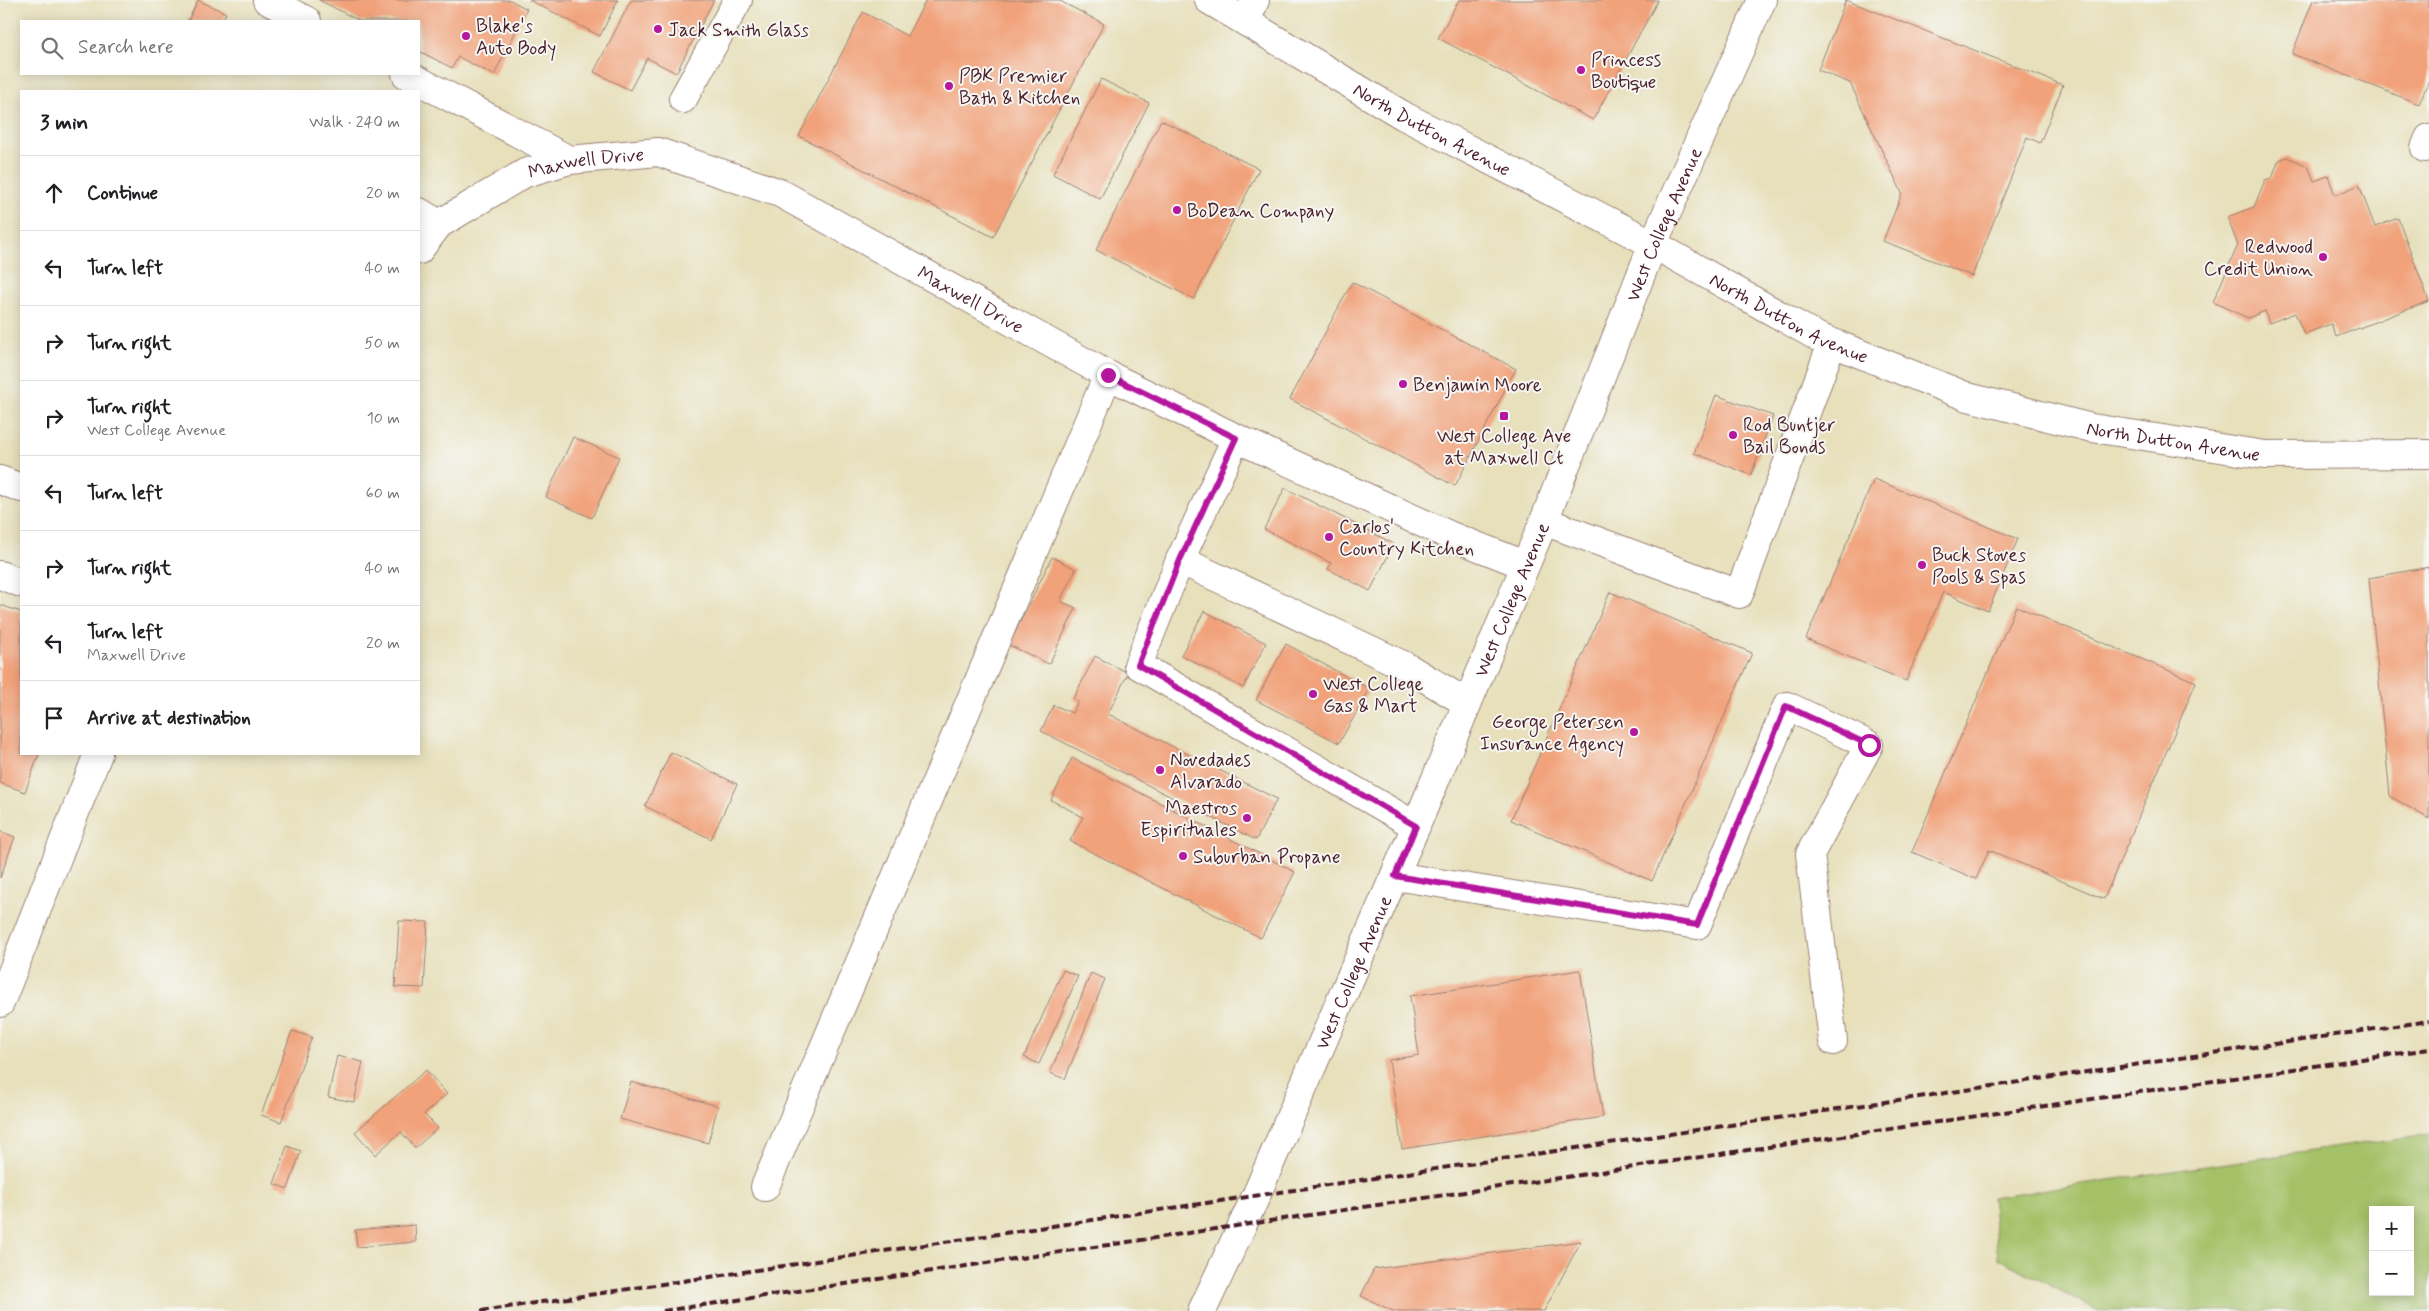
<!DOCTYPE html>
<meta charset="utf-8">
<style>
:root{--surface:#fff;--page:#f6f6f6;--text:#202124;--muted:#757577;--line:#e0e0e0}
body{margin:0;font-family:Mynerve,sans-serif;background:var(--page);color:var(--text)}
.controls{position:absolute;right:15px;bottom:15px;display:grid;overflow:hidden;border-radius:0px;box-shadow:0 2px 12px #0003}
.controls button{width:45px;height:45px;display:grid;place-items:center;padding:0;border:0;border-bottom:1px solid var(--line);background:var(--surface);color:var(--text);font:25px sans-serif}
.stop{position:absolute;width:15px;height:15px;margin:-11px;border:4px solid #b5179e;border-radius:50%;background:#fff}
.stop.end{background:#b5179e;border-color:#fff;box-shadow:0 1px 5px #0008}
.list{margin:0;padding:0;list-style:none}
h2{display:flex;justify-content:space-between;align-items:center;height:65px;margin:0;padding:0 20px;font-size:21px}
h2 small{font-size:16px;font-weight:400;color:var(--muted)}
.list li{display:grid;grid-template-columns:32px 1fr auto;gap:15px;align-items:center;box-sizing:border-box;height:75px;padding:0 20px;border-top:1px solid var(--line)}
.list b{display:block;font-size:19px;white-space:nowrap}
.list p{margin:0;font-size:16px;white-space:nowrap;color:var(--muted)}
.list em{font-size:16px;font-style:normal;color:var(--muted)}
.icon{flex:none;width:28px;height:28px;fill:none;stroke:currentColor;stroke-width:2;stroke-linecap:round;stroke-linejoin:round}
.map{position:relative;flex:none;width:2429px;height:1311px;overflow:hidden}
.search{position:absolute;background:var(--surface);box-shadow:0 2px 12px #0003;left:20px;top:20px;width:400px;height:55px;display:flex;align-items:center;gap:12px;box-sizing:border-box;padding:0 18px;border-radius:0px;color:var(--muted);font-size:19px}
.panel{position:absolute;background:var(--surface);box-shadow:0 2px 12px #0003;left:20px;top:90px;width:400px;height:665px;border-radius:0px}
.map>svg:first-child{display:block}
.green{fill:#a4c168;stroke:#77704a;fill-rule:evenodd}
.building{fill:#f1a27a}
.lines{fill:none;stroke-linecap:round;stroke-linejoin:round}
.minor-casing{stroke:#988073;stroke-width:30}
.major-casing{stroke:#988073;stroke-width:30}
.minor{stroke:#fff;stroke-width:28}
.major{stroke:#fff;stroke-width:28}
.rail{stroke:#4a1f2b;stroke-width:4;stroke-dasharray:8 4;stroke-linecap:butt}
.route{stroke:#b5179e;stroke-width:6}
.poi-dot{fill:#b5179e;stroke:#f6f6f2;stroke-width:2}
.labels{text-anchor:middle;stroke-width:4;stroke-linejoin:round;paint-order:stroke}
.poi-label{font-size:19px;fill:#4a1f2b;stroke:#f6f6f2;text-anchor:start}
.street-label{font-size:19px;fill:#4a1f2b;stroke:#f6f6f2}
</style>
<div class="map">
<svg width="2429" height="1311" viewBox="0 0 2429 1311">
<rect width="100%" height="100%" fill="#f6f6f2"/>
<filter id="ink" filterUnits="userSpaceOnUse"><feTurbulence type="fractalNoise" baseFrequency=".02" numOctaves="2"/><feDisplacementMap in="SourceGraphic" scale="10" xChannelSelector="R" yChannelSelector="G"/><feConvolveMatrix kernelMatrix="1 2 1 2 8 2 1 2 1" color-interpolation-filters="sRGB"/></filter>
<filter id="wash" filterUnits="userSpaceOnUse"><feTurbulence type="fractalNoise" baseFrequency=".0096" numOctaves="4" result="noise"/><feDisplacementMap in="SourceGraphic" scale="20" xChannelSelector="R" yChannelSelector="G"/><feGaussianBlur stdDeviation="1.12" result="paint"/><feColorMatrix in="noise" values="0 0 0 0 0 0 0 0 0 0 0 0 0 0 0 0 0 1.4 0 .05"/><feComposite in="paint" operator="in"/></filter>
<g filter="url(#wash)">
<rect width="100%" height="100%" fill="#e7e0bb"/>
<!-- green -->
<path class="green" d="M 2429,1134 L 2429,1311 L 2099,1311 L 1998,1258 L 1991,1197 ZM 2373,1210 L 2410,1210 L 2410,1292 L 2373,1292 Z"/>
<g id="blocks">
<!-- building -->
<path class="building" d="M 198,0 L 226,13 L 222,21 L 188,21 Z
M 319,0 L 510,0 L 527,9 L 494,75 L 458,57 L 452,68 L 419,51 L 419,21 L 360,21 Z
M 529,0 L 618,0 L 600,36 Z
M 631,0 L 714,0 L 676,73 L 647,58 L 630,90 L 594,72 Z
M 926,0 L 1058,0 L 1104,24 L 993,237 L 799,136 L 863,12 L 907,36 Z
M 1459,0 L 1658,0 L 1593,120 L 1438,38 Z
M 1846,0 L 2063,85 L 2040,143 L 2027,137 L 1972,276 L 1883,241 L 1902,193 L 1850,83 L 1818,70 Z
M 2313,0 L 2429,0 L 2429,80 L 2419,104 L 2292,54 Z
M 1101,79 L 1149,103 L 1100,199 L 1053,174 Z
M 1161,120 L 1259,169 L 1194,299 L 1096,250 Z
M 2287,157 L 2308,166 L 2314,181 L 2328,176 L 2335,195 L 2359,185 L 2375,227 L 2398,218 L 2429,301 L 2336,337 L 2331,324 L 2304,334 L 2295,313 L 2269,323 L 2265,311 L 2248,318 L 2213,302 L 2238,245 L 2227,217 L 2254,207 L 2265,180 L 2272,178 L 2279,160 Z
M 1352,282 L 1516,369 L 1455,486 L 1290,399 Z
M 1716,395 L 1773,416 L 1751,475 L 1694,453 Z
M 573,437 L 619,457 L 592,518 L 546,497 Z
M 1874,479 L 2018,539 L 1988,611 L 1943,592 L 1906,681 L 1806,639 Z
M 1285,488 L 1394,544 L 1370,591 L 1328,569 L 1331,563 L 1264,529 Z
M 1052,557 L 1076,569 L 1060,601 L 1076,608 L 1049,664 L 1009,645 Z
M 2429,567 L 2429,819 L 2390,796 L 2369,578 Z
M 1610,592 L 1752,653 L 1652,881 L 1511,820 Z
M 0,605 L 21,612 L 21,754 L 39,754 L 25,792 L 0,783 Z
M 2016,606 L 2196,682 L 2104,899 L 1989,850 L 1976,879 L 1912,852 Z
M 1204,611 L 1266,643 L 1243,688 L 1181,655 Z
M 1286,644 L 1370,689 L 1339,743 L 1256,700 Z
M 1095,656 L 1128,673 L 1108,714 L 1277,799 L 1256,840 L 1041,731 L 1054,705 L 1072,713 L 1078,702 L 1073,699 Z
M 671,752 L 737,784 L 711,839 L 645,806 Z
M 1072,758 L 1295,872 L 1261,938 L 1070,841 L 1083,817 L 1051,800 Z
M 0,831 L 15,837 L 0,878 Z
M 399,921 L 428,922 L 424,988 L 395,987 Z
M 1063,970 L 1078,976 L 1039,1064 L 1024,1057 Z
M 1580,970 L 1603,1117 L 1402,1149 L 1389,1060 L 1419,1055 L 1410,996 Z
M 1091,973 L 1105,979 L 1065,1079 L 1050,1073 Z
M 292,1031 L 312,1037 L 281,1122 L 261,1115 Z
M 337,1056 L 363,1062 L 354,1102 L 328,1097 Z
M 426,1070 L 447,1094 L 424,1114 L 438,1128 L 415,1148 L 401,1132 L 375,1155 L 355,1132 Z
M 631,1082 L 718,1106 L 708,1143 L 620,1119 Z
M 287,1146 L 301,1151 L 288,1189 L 274,1184 Z
M 415,1225 L 416,1242 L 357,1247 L 355,1230 Z
M 1581,1241 L 1544,1311 L 1393,1311 L 1361,1296 L 1374,1269 Z"/>
</g>
</g>
<g filter="url(#ink)">
<use href="#blocks" fill-opacity="0" stroke="#988073" stroke-width="1"/>
<g class="lines">
<!-- minor casing -->
<g class="minor-casing">
<g id="minor">
<path d="M 267,0 L 307,21"/>
<path d="M 1246,22 L 1255,0"/>
<path d="M 406,74 L 569,160"/>
<path d="M 683,99 L 738,0"/>
<path d="M 2425,148 L 2429,138"/>
<path d="M 419,212 L 439,224"/>
<path id="s1" d="M 419,250 L 439,224 L 525,173 L 569,160 L 658,152 L 780,193 L 1108,375 L 1236,438 L 1451,536 L 1525,565"/>
<path d="M 0,480 L 21,488"/>
<path d="M 1544,521 L 1739,594 L 1832,343"/>
<path d="M 1180,560 L 1236,438"/>
<path d="M 0,575 L 21,583"/>
<path d="M 1416,826 L 1138,665 L 1180,560 L 1405,666 L 1467,703"/>
<path d="M 1395,876 L 1697,925 L 1787,706 L 1869,745 L 1810,854 L 1833,1041"/>
<path d="M 0,1003 L 98,754"/>
<path d="M 765,1187 L 1108,375"/>
</g>
</g>
<!-- major casing -->
<g class="major-casing">
<g id="major">
<path id="s2" d="M 1209,0 L 1404,116 L 1653,244 L 1818,337 L 1968,397 L 2092,428 L 2265,455 L 2429,454"/>
<path id="s3" d="M 1202,1311 L 1256,1196 L 1416,826 L 1544,521 L 1653,244 L 1762,0"/>
</g>
</g>
<!-- minor -->
<use href="#minor" class="minor"/>
<!-- major -->
<use href="#major" class="major"/>
<!-- rail -->
<path class="rail" d="M 481,1311 L 2429,1021
M 663,1311 L 2429,1049"/>
</g>
</g>
<g class="lines" filter="url(#ink)">
<!-- route -->
<path class="route" d="M 1108,375 L 1236,438 L 1180,560 L 1138,665 L 1416,826 L 1395,876 L 1697,925 L 1786,706 L 1869,745"/>
</g>
<!-- markers -->
<g class="poi-dot">
<circle cx="658" cy="29" r="5"/>
<circle cx="466" cy="36" r="5"/>
<circle cx="1581" cy="70" r="5"/>
<circle cx="949" cy="86" r="5"/>
<circle cx="1177" cy="210" r="5"/>
<circle cx="2323" cy="257" r="5"/>
<circle cx="1403" cy="384" r="5"/>
<rect x="1499" y="411" width="10" height="10" rx="2.5"/>
<circle cx="1733" cy="435" r="5"/>
<circle cx="1329" cy="537" r="5"/>
<circle cx="1922" cy="565" r="5"/>
<circle cx="1313" cy="694" r="5"/>
<circle cx="1634" cy="732" r="5"/>
<circle cx="1160" cy="770" r="5"/>
<circle cx="1247" cy="818" r="5"/>
<circle cx="1183" cy="856" r="5"/>
</g>
<g class="labels">
<!-- poi labels -->
<g class="poi-label">
<text x="476" y="32">Blake's<tspan x="476" dy="22">Auto Body</tspan></text>
<text x="668" y="36">Jack Smith Glass</text>
<text x="1591" y="66">Princess<tspan x="1591" dy="22">Boutique</tspan></text>
<text x="959" y="82">PBK Premier<tspan x="959" dy="22">Bath &amp; Kitchen</tspan></text>
<text x="1187" y="217">BoDean Company</text>
<text x="2313" y="253" text-anchor="end">Redwood<tspan x="2313" dy="22">Credit Union</tspan></text>
<text x="1413" y="391">Benjamin Moore</text>
<text x="1743" y="431">Rod Buntjer<tspan x="1743" dy="22">Bail Bonds</tspan></text>
<text x="1504" y="442" text-anchor="middle">West College Ave<tspan x="1504" dy="22">at Maxwell Ct</tspan></text>
<text x="1339" y="533">Carlos'<tspan x="1339" dy="22">Country Kitchen</tspan></text>
<text x="1932" y="561">Buck Stoves<tspan x="1932" dy="22">Pools &amp; Spas</tspan></text>
<text x="1323" y="690">West College<tspan x="1323" dy="22">Gas &amp; Mart</tspan></text>
<text x="1624" y="728" text-anchor="end">George Petersen<tspan x="1624" dy="22">Insurance Agency</tspan></text>
<text x="1170" y="766">Novedades<tspan x="1170" dy="22">Alvarado</tspan></text>
<text x="1237" y="814" text-anchor="end">Maestros<tspan x="1237" dy="22">Espirituales</tspan></text>
<text x="1193" y="863">Suburban Propane</text>
</g>
<!-- street labels -->
<g class="street-label">
<text dy="7" stroke="none"><textPath href="#s2" startOffset="258">North Dutton Avenue</textPath></text>
<text dy="7" stroke="none"><textPath href="#s1" startOffset="195">Maxwell Drive</textPath></text>
<text dy="7" stroke="none"><textPath href="#s3" startOffset="1181">West College Avenue</textPath></text>
<text dy="7" stroke="none"><textPath href="#s1" startOffset="615">Maxwell Drive</textPath></text>
<text dy="7" stroke="none"><textPath href="#s2" startOffset="662">North Dutton Avenue</textPath></text>
<text dy="7" stroke="none"><textPath href="#s2" startOffset="1068">North Dutton Avenue</textPath></text>
<text dy="7" stroke="none"><textPath href="#s3" startOffset="776">West College Avenue</textPath></text>
<text dy="7" stroke="none"><textPath href="#s3" startOffset="371">West College Avenue</textPath></text>
</g>
</g>
</svg>
<div class="controls">
<button>+</button>
<button>−</button>
</div>
<div class="stop" style="left:1869px;top:745px"></div>
<div class="stop end" style="left:1108px;top:375px"></div>
<div class="search"><svg class="icon" aria-label="search" viewBox="0 0 24 24"><circle cx="10" cy="10" r="6"/><path d="M15 15l6 6"/></svg>Search here</div>
<section class="panel">
<h2>3 min<small>Walk · 240 m</small></h2>
<ul class="list">
<li><svg class="icon" aria-label="ahead" viewBox="0 0 24 24"><path d="M12 20V5M6 11l6-6 6 6"/></svg><div><b>Continue</b></div><em>20 m</em></li>
<li><svg class="icon" aria-label="left" viewBox="0 0 24 24"><path d="M17 20v-9H6M10 6l-5 5 5 5"/></svg><div><b>Turn left</b></div><em>40 m</em></li>
<li><svg class="icon" aria-label="right" viewBox="0 0 24 24"><path d="M7 20v-9h11M14 6l5 5-5 5"/></svg><div><b>Turn right</b></div><em>50 m</em></li>
<li><svg class="icon" aria-label="right" viewBox="0 0 24 24"><path d="M7 20v-9h11M14 6l5 5-5 5"/></svg><div><b>Turn right</b><p>West College Avenue</p></div><em>10 m</em></li>
<li><svg class="icon" aria-label="left" viewBox="0 0 24 24"><path d="M17 20v-9H6M10 6l-5 5 5 5"/></svg><div><b>Turn left</b></div><em>60 m</em></li>
<li><svg class="icon" aria-label="right" viewBox="0 0 24 24"><path d="M7 20v-9h11M14 6l5 5-5 5"/></svg><div><b>Turn right</b></div><em>40 m</em></li>
<li><svg class="icon" aria-label="left" viewBox="0 0 24 24"><path d="M17 20v-9H6M10 6l-5 5 5 5"/></svg><div><b>Turn left</b><p>Maxwell Drive</p></div><em>20 m</em></li>
<li><svg class="icon" aria-label="arrive" viewBox="0 0 24 24"><path d="M6 21V4h12l-3 4 3 4H6"/></svg><div><b>Arrive at destination</b></div></li>
</ul>
</section>
</div>
